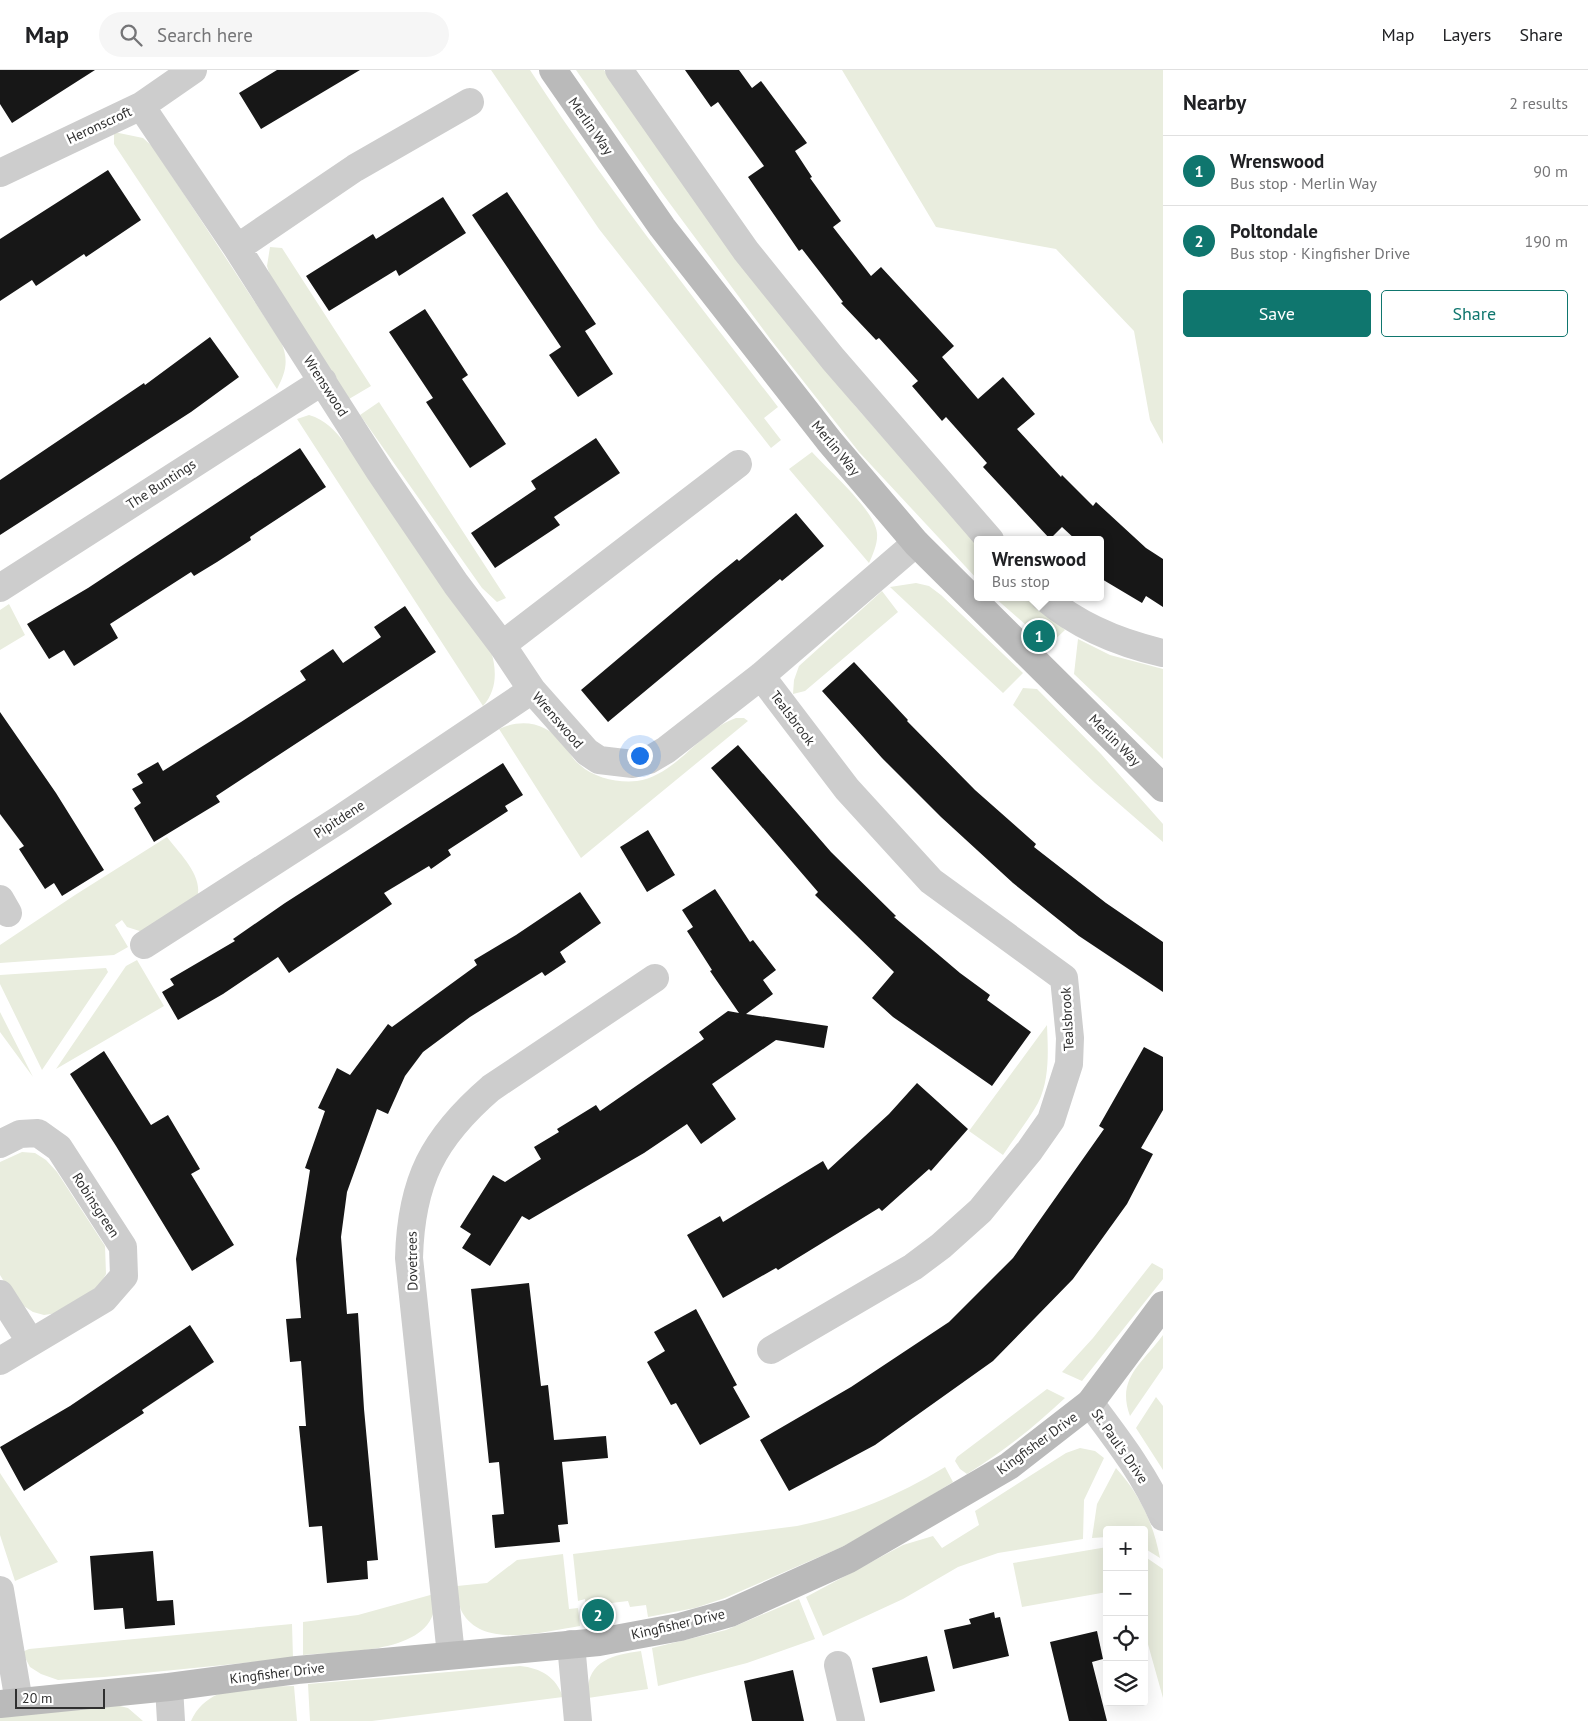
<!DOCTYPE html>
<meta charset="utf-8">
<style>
:root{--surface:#fff;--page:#f6f6f6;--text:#202124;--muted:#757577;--line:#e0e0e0;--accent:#0f766e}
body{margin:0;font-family:"PT Sans",sans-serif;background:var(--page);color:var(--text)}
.controls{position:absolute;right:15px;bottom:15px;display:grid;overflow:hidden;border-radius:5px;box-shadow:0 5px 20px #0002}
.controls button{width:45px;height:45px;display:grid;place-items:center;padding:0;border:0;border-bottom:1px solid var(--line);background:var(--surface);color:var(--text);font:25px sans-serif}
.scale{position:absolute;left:15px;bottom:12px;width:90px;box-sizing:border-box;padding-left:5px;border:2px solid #303030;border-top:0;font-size:14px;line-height:18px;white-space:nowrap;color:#303030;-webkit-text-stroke:4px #fff;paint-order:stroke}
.you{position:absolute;left:639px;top:685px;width:18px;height:18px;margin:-12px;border:4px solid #fff;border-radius:50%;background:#1a73e8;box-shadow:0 0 0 8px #1a73e833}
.badge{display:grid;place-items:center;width:32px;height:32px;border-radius:50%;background:var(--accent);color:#fff;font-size:16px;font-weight:700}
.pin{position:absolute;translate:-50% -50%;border:2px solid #fff;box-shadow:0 1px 5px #0006}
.popup{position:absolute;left:974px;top:466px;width:130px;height:65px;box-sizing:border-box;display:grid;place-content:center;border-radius:5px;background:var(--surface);filter:drop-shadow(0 1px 4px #0005);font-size:16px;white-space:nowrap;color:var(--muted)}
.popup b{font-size:19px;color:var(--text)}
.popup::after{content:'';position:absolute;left:50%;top:100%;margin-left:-10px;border:10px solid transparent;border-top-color:var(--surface)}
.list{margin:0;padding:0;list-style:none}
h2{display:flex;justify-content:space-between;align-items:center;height:65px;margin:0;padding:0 20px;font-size:21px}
h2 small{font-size:16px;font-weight:400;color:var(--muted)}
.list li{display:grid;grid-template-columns:32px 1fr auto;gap:15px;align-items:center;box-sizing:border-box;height:70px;padding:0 20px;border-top:1px solid var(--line)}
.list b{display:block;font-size:19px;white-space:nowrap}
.list p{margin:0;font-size:16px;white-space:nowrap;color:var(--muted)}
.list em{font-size:16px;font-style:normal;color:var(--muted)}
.actions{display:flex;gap:10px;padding:15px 20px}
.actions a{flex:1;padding:11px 0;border:1px solid var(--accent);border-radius:5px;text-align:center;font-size:18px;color:var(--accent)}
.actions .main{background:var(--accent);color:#fff}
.icon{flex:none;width:28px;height:28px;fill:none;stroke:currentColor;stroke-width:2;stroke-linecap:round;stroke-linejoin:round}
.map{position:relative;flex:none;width:1163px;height:1651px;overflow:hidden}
header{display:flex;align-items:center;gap:30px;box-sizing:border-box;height:70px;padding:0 25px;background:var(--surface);border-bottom:1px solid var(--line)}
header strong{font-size:24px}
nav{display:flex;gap:28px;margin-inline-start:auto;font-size:18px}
.search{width:350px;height:45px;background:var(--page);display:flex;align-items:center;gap:12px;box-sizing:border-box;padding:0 18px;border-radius:28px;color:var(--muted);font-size:19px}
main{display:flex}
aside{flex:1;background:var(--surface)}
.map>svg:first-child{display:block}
.green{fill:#e9edde}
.building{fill:#171717}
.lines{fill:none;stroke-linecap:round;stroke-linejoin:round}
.street{stroke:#cdcdcd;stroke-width:28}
.secondary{stroke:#bababa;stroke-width:28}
.labels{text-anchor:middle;stroke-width:5;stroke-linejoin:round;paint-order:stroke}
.street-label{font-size:14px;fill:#303030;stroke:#fff}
</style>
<header>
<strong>Map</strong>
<div class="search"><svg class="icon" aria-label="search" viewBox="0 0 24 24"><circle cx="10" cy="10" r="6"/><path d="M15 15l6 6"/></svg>Search here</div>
<nav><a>Map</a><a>Layers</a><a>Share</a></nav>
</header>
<main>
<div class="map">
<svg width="1163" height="1651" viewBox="0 0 1163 1651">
<rect width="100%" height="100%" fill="#fff"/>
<!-- green -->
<path class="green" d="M 491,0 L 530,0 C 606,117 693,227 778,337 L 764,348 L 781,370 L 771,378 L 599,159 Z
M 576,0 L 604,0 L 856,337 L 978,474 L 978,510 L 859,382 L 771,270 L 662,123 Z
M 842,0 L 1163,0 L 1163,374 L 1150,350 L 1134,261 L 1056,179 L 936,157 Z
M 114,62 L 143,68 L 153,77 L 281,272 C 289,290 286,302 277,319 L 114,74 Z
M 270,177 L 282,178 L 371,316 L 349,329 L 271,209 L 267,196 Z
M 379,332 L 506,528 L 497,532 L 482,518 L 360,345 Z
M 309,345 C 326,350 334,360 345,373 L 491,581 C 497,601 497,620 483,636 L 297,349 Z
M 812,382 C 828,400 875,440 877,463 C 878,473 873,484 869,493 L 789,399 Z
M 916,513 L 929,516 L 941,525 L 1023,603 L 1003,623 L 890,517 Z
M 882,521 L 898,542 L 805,621 L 793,624 L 794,610 L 799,596 Z
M 994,527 L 1030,527 L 1065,560 L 1049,575 Z
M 9,534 L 25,565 L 0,580 L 0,540 Z
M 1078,569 L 1110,585 L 1163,599 L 1163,689 L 1074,604 Z
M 1023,618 L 1037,619 L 1101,684 L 1163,754 L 1163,772 L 1095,713 L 1013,635 Z
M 736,648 L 744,648 L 748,651 L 581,788 L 499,659 C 523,648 547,653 563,674 C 569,681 573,690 580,695 C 594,708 618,713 637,711 C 677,705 699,661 736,648 Z
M 167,767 C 179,783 204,806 197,828 L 146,863 L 127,857 L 122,850 L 115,855 L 128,877 L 114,885 L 0,893 L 0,875 L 75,825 Z
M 137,890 L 164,936 L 56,999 L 126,896 Z
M 106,898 L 108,902 L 42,1000 L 0,914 L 0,905 Z
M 0,942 L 33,1007 L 0,962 Z
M 1047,955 C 1048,980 1050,1009 1038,1033 C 1028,1051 1014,1068 1003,1085 L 969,1061 Z
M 22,1082 L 35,1083 L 46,1090 L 57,1102 L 105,1176 L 106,1204 L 99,1216 L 58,1243 L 44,1245 L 33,1242 L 16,1231 L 0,1205 L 0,1092 Z
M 1152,1193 L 1163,1199 L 1163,1209 L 1082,1311 L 1062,1302 L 1093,1268 Z
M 1163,1265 L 1163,1298 L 1130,1346 C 1116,1308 1142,1294 1163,1265 Z
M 1047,1319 L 1065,1328 C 1034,1357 1003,1382 967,1404 L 960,1399 L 955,1391 L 957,1387 Z
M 1156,1327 L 1163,1336 L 1163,1400 L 1136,1358 Z
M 1080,1378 L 1095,1381 L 1104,1388 L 1084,1430 L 1083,1469 L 998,1483 L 958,1497 L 903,1529 L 823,1566 L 806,1527 L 903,1475 L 933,1466 L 942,1478 L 979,1455 L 975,1441 L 1066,1383 Z
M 945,1397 L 953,1412 L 902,1444 L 842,1477 L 725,1528 L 695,1538 L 648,1547 L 646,1535 L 630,1537 L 628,1531 L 586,1536 L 585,1529 L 578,1531 L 573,1484 L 797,1456 C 852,1445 897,1426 945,1397 Z
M 1116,1398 C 1140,1425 1153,1452 1160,1488 L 1144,1478 L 1144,1460 L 1107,1460 L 1107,1467 L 1092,1468 L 1097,1434 Z
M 0,1403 L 58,1492 L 15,1511 L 0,1465 Z
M 1107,1477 L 1107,1522 L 1022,1537 L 1013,1493 Z
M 563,1484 L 569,1539 L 578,1538 L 580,1556 C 546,1561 483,1580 462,1542 C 458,1534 458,1524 457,1516 L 487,1513 L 517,1490 Z
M 1144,1486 L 1163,1499 L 1163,1628 L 1144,1560 Z
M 434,1524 C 434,1529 435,1535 434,1540 C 425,1585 339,1581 303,1585 L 303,1552 L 358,1545 Z
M 799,1529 L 815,1569 L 747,1593 L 658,1616 L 652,1578 L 726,1560 Z
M 292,1554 L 293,1588 L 104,1607 L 58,1610 L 41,1604 L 30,1597 L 22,1582 L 29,1579 Z
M 641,1581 L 648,1619 L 588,1628 C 585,1591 612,1585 641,1581 Z
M 520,1596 C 541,1598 556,1607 563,1627 L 372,1651 L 310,1651 L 308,1614 Z
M 294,1616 L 297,1651 L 191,1651 C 209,1611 257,1618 294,1616 Z
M 112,1634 L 128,1638 L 143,1651 L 0,1651 L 0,1646 Z"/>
<!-- building -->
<path class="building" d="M 0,0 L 95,0 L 12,53 L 0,34 Z
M 277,0 L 360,0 L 261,59 L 239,23 Z
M 685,0 L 739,0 L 752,18 L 761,11 L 807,73 L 795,81 L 812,107 L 810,108 L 841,151 L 833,157 L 871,206 L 881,197 L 954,276 L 942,287 L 978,329 L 1003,307 L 1035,344 L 1017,359 L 1061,407 L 1062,405 L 1093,436 L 1096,432 L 1146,478 L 1163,489 L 1163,537 L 1146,526 L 1142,533 L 1100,508 L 1100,470 L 1076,470 L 1062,457 L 1050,469 L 983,397 L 987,393 L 946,347 L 942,351 L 912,316 L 918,311 L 879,268 L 876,270 L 841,233 L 843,232 L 802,179 L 799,181 L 748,107 L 764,96 L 718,32 L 711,37 Z
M 108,100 L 141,150 L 86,187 L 84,184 L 36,216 L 32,210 L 0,231 L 0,169 Z
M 507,122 L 596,254 L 585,261 L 613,304 L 578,327 L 549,285 L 561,277 L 472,145 Z
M 443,127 L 466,163 L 399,206 L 396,200 L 329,241 L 306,206 L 373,164 L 376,169 Z
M 425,239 L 468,305 L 462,309 L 506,374 L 470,398 L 426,332 L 433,328 L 389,262 Z
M 210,267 L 239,307 L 191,342 L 0,465 L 0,410 L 144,313 L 145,315 Z
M 596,368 L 620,403 L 554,447 L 560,455 L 495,498 L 471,463 L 536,419 L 531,411 Z
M 300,378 L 326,417 L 250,467 L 251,470 L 217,492 L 194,506 L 191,502 L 110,554 L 118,568 L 74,596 L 64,580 L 49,589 L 27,554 L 88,518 Z
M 796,443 L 824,476 L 782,511 L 780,509 L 608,652 L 581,620 L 716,506 L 737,489 L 739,491 Z
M 405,536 L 436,582 L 216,726 L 220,732 L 154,772 L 134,738 L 141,733 L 132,719 L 143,713 L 137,704 L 158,692 L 163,701 L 241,652 L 306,610 L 300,601 L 333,579 L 343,593 L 381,567 L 374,557 Z
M 854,592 L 908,650 L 907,651 L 975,720 L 1036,774 L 1034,777 L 1106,833 L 1163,872 L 1163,922 L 1079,866 L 1013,813 L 941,747 L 882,688 L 822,621 Z
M 0,642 L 56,723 L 104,800 L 62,826 L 54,813 L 45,819 L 19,779 L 24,776 L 0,744 Z
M 738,675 L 831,782 L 896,846 L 894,847 L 960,903 L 990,925 L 987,930 L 1031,962 L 992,1016 L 893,947 L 872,928 L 894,902 L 815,825 L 818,822 L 711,698 Z
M 503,693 L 523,725 L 505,736 L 508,741 L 448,780 L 451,785 L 431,799 L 429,796 L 384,823 L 392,834 L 289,903 L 278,887 L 223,924 L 178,950 L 162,922 L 174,915 L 170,909 L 235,871 L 233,869 L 285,833 Z
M 648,760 L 675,805 L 647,822 L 620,777 Z
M 715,819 L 750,872 L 753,870 L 776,900 L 763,910 L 773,924 L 746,944 L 828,956 L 824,978 L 776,970 L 712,1014 L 736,1049 L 701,1074 L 687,1054 L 644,1083 L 529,1150 L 522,1146 L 490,1196 L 462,1178 L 471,1164 L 460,1157 L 493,1105 L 505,1112 L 541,1089 L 534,1077 L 559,1062 L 557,1059 L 596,1035 L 600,1041 L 704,969 L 699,962 L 728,941 L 739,943 L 710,901 L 712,900 L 687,861 L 693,857 L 682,840 Z
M 580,822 L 601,853 L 560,882 L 566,892 L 545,906 L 542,902 L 470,947 L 423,982 L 405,1006 L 388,1044 L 377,1039 L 347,1122 L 341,1167 L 347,1244 L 358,1243 L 364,1339 L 378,1490 L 367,1491 L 368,1509 L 327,1513 L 322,1456 L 309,1457 L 299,1356 L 306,1356 L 301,1291 L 290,1292 L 286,1249 L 301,1248 L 296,1189 L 310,1100 L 305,1098 L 325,1041 L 318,1038 L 337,998 L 350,1005 L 388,954 L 392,957 L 477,895 L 474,890 L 516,865 Z
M 1144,977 L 1163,987 L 1163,1040 L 1141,1078 L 1153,1084 L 1127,1134 L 1073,1209 L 993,1291 L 875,1375 L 789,1421 L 760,1370 L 851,1317 L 949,1252 L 1013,1188 L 1104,1059 L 1099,1056 Z
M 104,981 L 151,1055 L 168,1045 L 200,1099 L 191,1104 L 234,1175 L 192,1201 L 116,1076 L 70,1004 Z
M 917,1013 L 968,1059 L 931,1101 L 929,1099 L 882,1141 L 879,1138 L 778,1200 L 776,1198 L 723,1228 L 687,1165 L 720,1146 L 723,1152 L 823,1091 L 828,1100 L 889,1044 Z
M 529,1213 L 541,1316 L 548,1315 L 554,1370 L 606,1366 L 608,1388 L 562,1392 L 568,1454 L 558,1455 L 560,1472 L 495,1478 L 492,1445 L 504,1444 L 499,1392 L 489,1393 L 471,1219 Z
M 696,1239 L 737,1315 L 733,1317 L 750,1347 L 700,1375 L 676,1333 L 671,1335 L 647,1292 L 665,1281 L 654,1262 Z
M 190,1255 L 214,1292 L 142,1340 L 144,1343 L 24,1421 L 0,1377 L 70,1336 Z
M 153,1481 L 157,1531 L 173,1530 L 175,1555 L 125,1559 L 123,1538 L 94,1540 L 90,1486 Z
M 994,1542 L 995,1548 L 1000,1547 L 1009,1586 L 953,1599 L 944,1560 L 971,1554 L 969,1549 Z
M 1097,1561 L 1103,1589 L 1092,1592 L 1107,1651 L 1069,1651 L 1050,1572 Z
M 927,1586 L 935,1621 L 880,1633 L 872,1598 Z
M 793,1600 L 804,1651 L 752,1651 L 744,1611 Z"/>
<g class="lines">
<!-- street -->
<path class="street" d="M 619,0 L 746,181 L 833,289 L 990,470
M 141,36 L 237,178 L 380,402 L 456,514 L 502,575 L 532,620 L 587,682 L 599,690 L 633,694 L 649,690 L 666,680 L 761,606 L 916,473
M 0,103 L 141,36 L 193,0
M 237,178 L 355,98 L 470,32
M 0,518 L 323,311
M 1044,527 C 1079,557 1119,573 1163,583
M 502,575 L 738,394
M 761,606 L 847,719 L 931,811 L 1064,908 L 1070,968 L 1069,994 L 1051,1050 L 1030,1080 L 980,1141 L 941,1176 L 913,1197 L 771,1280
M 0,829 L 8,843
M 144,875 L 340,749 L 532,620
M 0,1074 L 20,1064 L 38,1063 L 59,1078 L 123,1177 L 124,1206 L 104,1229 L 0,1291
M 0,1224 L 30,1271
M 1090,1333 C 1117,1369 1145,1405 1163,1447
M 0,1520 L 19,1632
M 571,1574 L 578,1651
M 451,1585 L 409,1188 C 411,1111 433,1068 491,1018 L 655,908
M 838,1595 L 851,1651
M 169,1617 L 171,1651"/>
<!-- secondary -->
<path class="secondary" d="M 553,0 L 662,157 L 830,372 L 916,473 L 1163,718
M 0,1634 L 169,1617 L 297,1600 L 599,1572 L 680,1557 L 730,1543 L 849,1489 L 1009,1396 L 1090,1333 L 1163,1235"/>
</g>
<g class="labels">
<!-- street labels -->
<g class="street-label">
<text transform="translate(99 55) rotate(-25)" y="5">Heronscroft</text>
<text transform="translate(591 56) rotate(55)" y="5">Merlin Way</text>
<text transform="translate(326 316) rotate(57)" y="5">Wrenswood</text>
<text transform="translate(836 378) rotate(50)" y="5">Merlin Way</text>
<text transform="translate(161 414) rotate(-33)" y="5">The Buntings</text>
<text transform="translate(793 648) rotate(53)" y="5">Tealsbrook</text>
<text transform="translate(558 650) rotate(49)" y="5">Wrenswood</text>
<text transform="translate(1115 670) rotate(45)" y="5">Merlin Way</text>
<text transform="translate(339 749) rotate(-33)" y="5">Pipitdene</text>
<text transform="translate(1067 949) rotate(-93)" y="5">Tealsbrook</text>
<text transform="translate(96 1135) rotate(57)" y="5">Robinsgreen</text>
<text transform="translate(412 1191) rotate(-91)" y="5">Dovetrees</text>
<text transform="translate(1037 1373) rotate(-36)" y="5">Kingfisher Drive</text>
<text transform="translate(1120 1376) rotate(55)" y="5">St. Paul's Drive</text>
<text transform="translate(678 1554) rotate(-13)" y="5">Kingfisher Drive</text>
<text transform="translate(277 1603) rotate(-7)" y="5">Kingfisher Drive</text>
</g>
</g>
</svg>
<div class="controls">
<button>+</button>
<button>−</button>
<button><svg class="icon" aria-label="locate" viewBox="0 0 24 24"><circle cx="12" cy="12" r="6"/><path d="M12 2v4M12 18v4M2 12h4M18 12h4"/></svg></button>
<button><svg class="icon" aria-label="layers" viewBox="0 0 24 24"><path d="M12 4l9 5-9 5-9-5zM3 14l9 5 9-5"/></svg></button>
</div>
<div class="scale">20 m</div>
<div class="you"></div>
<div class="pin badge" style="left:1039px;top:566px">1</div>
<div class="popup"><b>Wrenswood</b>Bus stop</div>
<div class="pin badge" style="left:598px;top:1545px">2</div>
</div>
<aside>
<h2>Nearby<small>2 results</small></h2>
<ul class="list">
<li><span class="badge">1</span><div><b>Wrenswood</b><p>Bus stop · Merlin Way</p></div><em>90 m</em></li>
<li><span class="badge">2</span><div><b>Poltondale</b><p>Bus stop · Kingfisher Drive</p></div><em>190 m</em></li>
</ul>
<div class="actions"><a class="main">Save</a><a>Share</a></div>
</aside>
</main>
